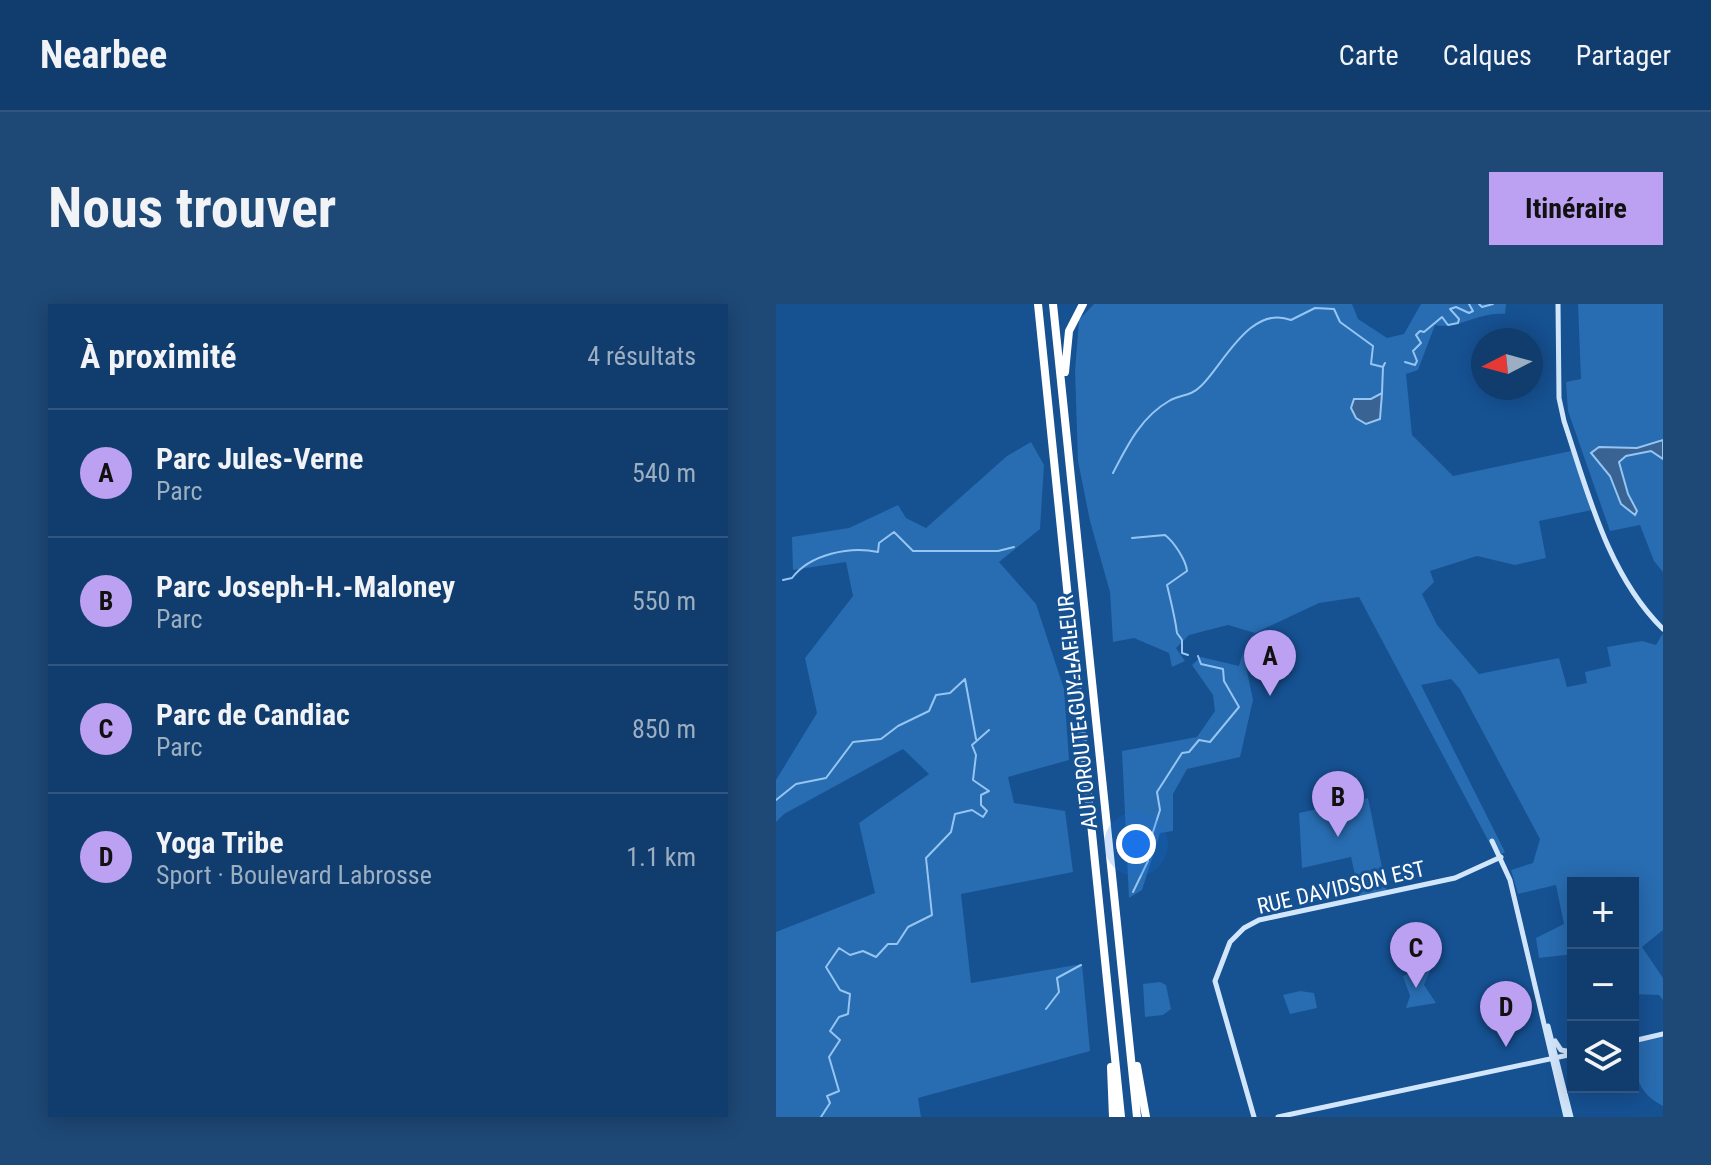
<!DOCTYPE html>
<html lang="fr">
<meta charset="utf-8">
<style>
:root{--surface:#103d6e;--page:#1e4876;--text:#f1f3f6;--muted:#9caec2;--line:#305681;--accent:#bca0f2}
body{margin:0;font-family:"Roboto Condensed",sans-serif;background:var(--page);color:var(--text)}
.controls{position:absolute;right:24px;bottom:24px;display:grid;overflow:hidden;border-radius:0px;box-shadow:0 4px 20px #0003}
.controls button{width:72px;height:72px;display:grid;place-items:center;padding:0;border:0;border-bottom:2px solid var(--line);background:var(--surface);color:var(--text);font:40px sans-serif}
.compass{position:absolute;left:695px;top:24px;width:72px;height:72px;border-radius:50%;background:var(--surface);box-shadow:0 4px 20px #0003;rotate:264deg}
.you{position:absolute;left:360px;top:540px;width:28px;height:28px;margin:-20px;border:6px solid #fff;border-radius:50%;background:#1a73e8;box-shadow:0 0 0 12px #1a73e833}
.badge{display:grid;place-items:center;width:52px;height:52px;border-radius:50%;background:var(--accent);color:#111;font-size:26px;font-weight:700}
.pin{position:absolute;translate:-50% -66px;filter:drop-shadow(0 2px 4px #0008)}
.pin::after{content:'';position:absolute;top:42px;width:28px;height:24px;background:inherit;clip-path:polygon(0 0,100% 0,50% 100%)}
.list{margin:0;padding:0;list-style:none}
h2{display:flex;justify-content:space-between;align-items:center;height:104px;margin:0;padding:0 32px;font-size:34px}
h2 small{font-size:26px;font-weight:400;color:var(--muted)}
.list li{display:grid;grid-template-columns:52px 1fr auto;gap:24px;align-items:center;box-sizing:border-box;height:128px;padding:0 32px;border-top:2px solid var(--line)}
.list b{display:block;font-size:30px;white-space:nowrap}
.list p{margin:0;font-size:26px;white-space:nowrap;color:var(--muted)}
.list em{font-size:26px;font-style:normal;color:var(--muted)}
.icon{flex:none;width:44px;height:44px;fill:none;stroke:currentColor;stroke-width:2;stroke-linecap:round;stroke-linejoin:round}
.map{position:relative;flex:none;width:887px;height:813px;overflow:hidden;border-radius:0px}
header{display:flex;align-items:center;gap:48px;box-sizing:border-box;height:112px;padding:0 40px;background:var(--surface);border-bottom:2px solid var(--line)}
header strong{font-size:38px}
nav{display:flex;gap:44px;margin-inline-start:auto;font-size:28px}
.intro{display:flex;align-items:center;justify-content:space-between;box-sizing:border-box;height:192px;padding:0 48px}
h1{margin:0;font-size:56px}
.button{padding:20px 36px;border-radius:0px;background:var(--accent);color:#111;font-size:28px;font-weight:700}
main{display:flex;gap:48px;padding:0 48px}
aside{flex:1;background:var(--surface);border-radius:0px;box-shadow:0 4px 20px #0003}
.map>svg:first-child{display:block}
.green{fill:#286cb1}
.water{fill:#386392;stroke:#96c5f3;stroke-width:2}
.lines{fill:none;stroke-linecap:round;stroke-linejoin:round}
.stream{stroke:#96c5f3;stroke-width:2}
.secondary{stroke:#d2e6fb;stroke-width:5}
.highway{stroke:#fff;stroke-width:8}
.labels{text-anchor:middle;stroke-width:6;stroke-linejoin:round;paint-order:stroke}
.street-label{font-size:22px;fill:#fff;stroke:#165192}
</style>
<header>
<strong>Nearbee</strong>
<nav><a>Carte</a><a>Calques</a><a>Partager</a></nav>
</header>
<div class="intro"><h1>Nous trouver</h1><a class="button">Itinéraire</a></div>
<main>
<aside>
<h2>À proximité<small>4 résultats</small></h2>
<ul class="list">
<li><span class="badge">A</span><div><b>Parc Jules-Verne</b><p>Parc</p></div><em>540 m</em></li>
<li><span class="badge">B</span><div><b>Parc Joseph-H.-Maloney</b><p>Parc</p></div><em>550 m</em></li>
<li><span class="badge">C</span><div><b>Parc de Candiac</b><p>Parc</p></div><em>850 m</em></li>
<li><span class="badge">D</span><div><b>Yoga Tribe</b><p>Sport · Boulevard Labrosse</p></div><em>1.1 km</em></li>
</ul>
</aside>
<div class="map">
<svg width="887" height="813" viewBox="0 0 887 813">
<rect width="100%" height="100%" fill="#165192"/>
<!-- green -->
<path class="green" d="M 318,0 L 576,0 L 582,15 L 611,34 L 628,30 L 645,0 L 730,0 L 729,10 C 703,7 683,26 659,21 L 642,66 L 630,70 L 636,131 L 677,172 L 795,147 L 816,206 L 763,217 L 770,254 L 739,261 L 701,252 L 654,267 L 658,278 L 646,290 L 661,321 L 703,370 L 783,354 L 791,383 L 811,379 L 809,368 L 835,362 L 831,343 L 866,337 L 880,341 L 887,329 L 887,626 L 866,643 L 887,674 L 887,696 L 883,691 L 857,690 L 857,579 L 797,579 L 797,650 L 763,654 L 760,634 L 788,620 L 780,581 L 742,590 L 735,566 L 757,559 L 764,535 L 684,385 L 675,375 L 645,381 L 729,548 L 721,553 L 583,293 L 543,299 L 479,329 L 452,321 L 413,331 L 400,344 L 409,357 L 396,363 L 393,349 L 358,334 L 337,338 L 334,288 L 314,217 L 302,157 L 299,67 L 303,16 Z
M 802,0 L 887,0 L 887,268 L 878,257 L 864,221 L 834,227 L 792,107 L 790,78 L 805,75 Z
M 255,138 L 268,161 L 264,225 L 223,258 L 260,300 L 288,385 L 293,456 L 232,473 L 238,499 L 289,507 L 297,568 L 185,590 L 195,679 L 306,660 L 314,747 L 142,794 L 145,813 L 0,813 L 0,628 L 99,589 L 83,519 L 153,470 L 127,445 L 8,510 L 0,518 L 0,476 L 41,409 L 29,354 L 77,292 L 70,258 L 17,266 L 16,233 L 73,224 L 122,201 L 130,214 L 150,224 L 231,152 Z
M 467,348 L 477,396 L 464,453 L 411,465 L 397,490 L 397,527 L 384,529 L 366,586 L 353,594 L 346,447 L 421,433 L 439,407 L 437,391 L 416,361 L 425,353 L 463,362 Z
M 592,494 L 611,588 L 584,594 L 575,553 L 526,564 L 523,509 Z
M 657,659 L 648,681 L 660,699 L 630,704 L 634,692 L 627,672 Z
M 384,678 L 390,681 L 395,705 L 387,711 L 369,713 L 367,680 Z
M 524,687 L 538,689 L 541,704 L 514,710 L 507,691 Z
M 887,732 L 887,802 C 860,788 857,767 857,739 Z"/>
<!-- water -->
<path class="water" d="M 606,89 L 604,115 L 590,120 L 580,114 L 575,104 L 578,95 L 595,95 Z
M 887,136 L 887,155 L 875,147 L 850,152 L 843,158 L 852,190 L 861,207 L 859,211 L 845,200 L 834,172 L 815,149 L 823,143 L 861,144 Z"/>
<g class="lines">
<!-- stream -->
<path class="stream" d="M 703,0 L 706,3 L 717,0
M 629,58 L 639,61 L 641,57 L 637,47 L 645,39 L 640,31 L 644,27 L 648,28 L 666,13 L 672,21 L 682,19 L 683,15 L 674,5 L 680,3 L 693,9 L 697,7 L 693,0
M 606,89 L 607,63
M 337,169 C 351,142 365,113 393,97 C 405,90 414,93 425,82 C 447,61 474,0 515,16 L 539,4 L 558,5 L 564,18 L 597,42 L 595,60 L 607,63 L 609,59
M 356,234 L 389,231 C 398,238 410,256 411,267 L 391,281 C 395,298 399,313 401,329 L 406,336 L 406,349 L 412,351
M 7,276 L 16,274 C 34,250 74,242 102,248 L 103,239 L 118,228 L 137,247 L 222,247 L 238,243
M 0,496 L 20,480 L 50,474 L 77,438 L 105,435 L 122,422 L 153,407 L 160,391 L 174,389 L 189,375 L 200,435
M 357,588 L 372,557 L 371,546 L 378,540 L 376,531 L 384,506 L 381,488 L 406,449 L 413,448 L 423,436 L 434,438 L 463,403 L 448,377 L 447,365 L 425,360 L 422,352
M 270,705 L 283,688 L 281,674 L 305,661
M 45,813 L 54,799 L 51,792 L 63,787 L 53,753 L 64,736 L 54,727 L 63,713 L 72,710 L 74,690 L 64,686 L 50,663 L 63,644 L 74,651 L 87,647 L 100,653 L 112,640 L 121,640 L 132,623 L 156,611 L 150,554 L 175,528 L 179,510 L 196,506 L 207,513 L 211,507 L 205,501 L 205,491 L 213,487 L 197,476 L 200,451 L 196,441 L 213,426"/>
<!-- secondary -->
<path class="secondary" d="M 782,0 L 783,94 L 788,117 C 812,189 832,271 887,325
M 716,537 L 734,576 L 790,813
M 772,722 L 795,813
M 779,737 L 785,746 L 796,748
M 857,737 L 887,730
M 478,813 L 439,677 L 454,638 L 468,624 L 483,616 L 679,574 L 725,553
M 502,813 L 797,750"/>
<!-- highway -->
<path class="highway" d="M 262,0 L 345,813
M 277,0 L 361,813
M 289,68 L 293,27 L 307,0
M 361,762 L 370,813
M 335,763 L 337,813"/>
</g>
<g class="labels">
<!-- street labels -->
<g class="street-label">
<text transform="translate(301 408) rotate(-96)" y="8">AUTOROUTE GUY-LAFLEUR</text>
<text transform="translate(565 583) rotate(-13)" y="8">RUE DAVIDSON EST</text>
</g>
</g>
</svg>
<div class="controls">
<button>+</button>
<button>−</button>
<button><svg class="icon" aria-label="layers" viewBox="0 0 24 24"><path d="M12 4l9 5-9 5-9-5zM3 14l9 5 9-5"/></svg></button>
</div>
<svg class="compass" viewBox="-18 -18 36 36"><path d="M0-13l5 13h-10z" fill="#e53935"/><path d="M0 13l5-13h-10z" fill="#9caec2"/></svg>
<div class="you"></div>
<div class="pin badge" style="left:494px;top:392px">A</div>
<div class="pin badge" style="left:562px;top:533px">B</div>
<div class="pin badge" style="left:640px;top:684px">C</div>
<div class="pin badge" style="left:730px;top:743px">D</div>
</div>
</main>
